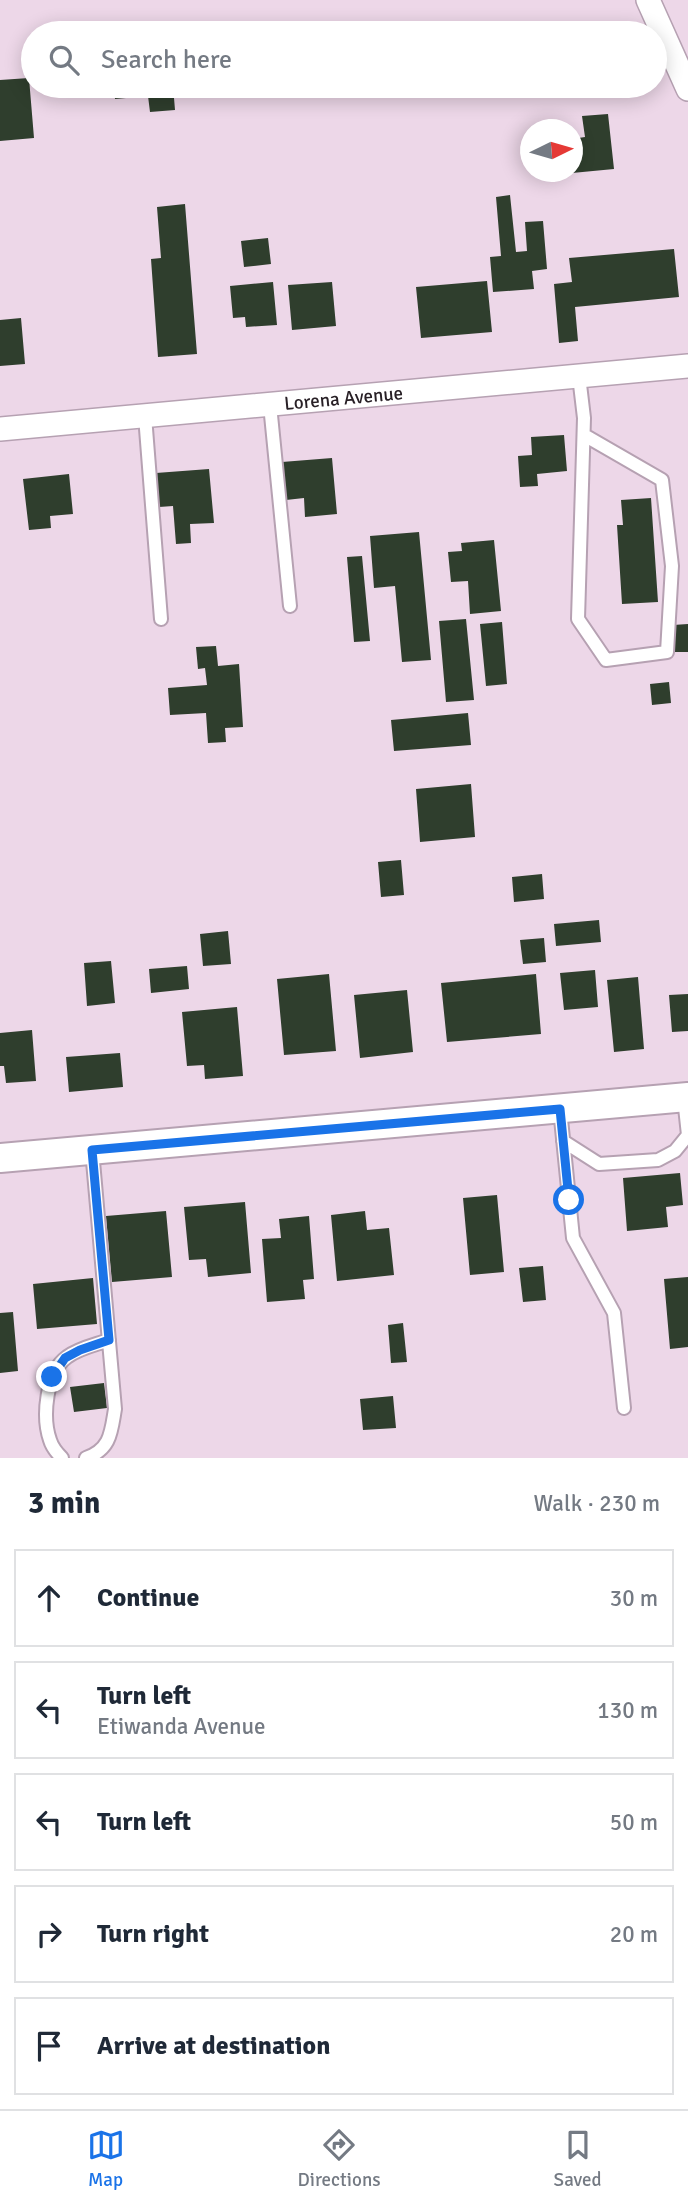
<!DOCTYPE html>
<meta charset="utf-8">
<style>
:root{--surface:#fff;--page:#f2f2f3;--text:#1f2937;--muted:#747a83;--line:#e0e1e3;--accent:#1a73e8}
body{margin:0;font-family:Signika,sans-serif;background:var(--page);color:var(--text)}
.compass{position:absolute;left:520px;top:119px;width:63px;height:63px;border-radius:50%;background:var(--surface);box-shadow:0 4px 18px #0003;rotate:85deg}
.stop{position:absolute;width:21px;height:21px;margin:-16px;border:5px solid #1a73e8;border-radius:50%;background:#fff}
.stop.end{background:#1a73e8;border-color:#fff;box-shadow:0 2px 7px #0008}
.list{margin:0;padding:0;list-style:none}
h2{display:flex;justify-content:space-between;align-items:center;height:91px;margin:0;padding:0 28px;font-size:30px}
h2 small{font-size:23px;font-weight:400;color:var(--muted)}
.list li{display:grid;grid-template-columns:46px 1fr auto;gap:21px;align-items:center;box-sizing:border-box;height:98px;margin:0 14px 14px;padding:0 14px;border:2px solid var(--line);border-radius:0px}
.list b{display:block;font-size:26px;white-space:nowrap}
.list p{margin:0;font-size:23px;white-space:nowrap;color:var(--muted)}
.list em{font-size:23px;font-style:normal;color:var(--muted)}
.icon{flex:none;width:38px;height:38px;fill:none;stroke:currentColor;stroke-width:2;stroke-linecap:round;stroke-linejoin:round}
.map{position:relative;flex:none;width:688px;height:1458px;overflow:hidden}
.search{position:absolute;background:var(--surface);box-shadow:0 4px 18px #0003;left:21px;right:21px;top:21px;height:77px;display:flex;align-items:center;gap:18px;box-sizing:border-box;padding:0 24px;border-radius:38px;color:var(--muted);font-size:26px}
.sheet{height:651px;background:var(--surface)}
nav{display:flex;justify-content:space-around;align-items:center;box-sizing:border-box;height:98px;border-top:2px solid var(--line);background:var(--surface);font-size:19px;color:var(--muted)}
nav a{display:grid;justify-items:center;gap:4px}
nav .on{color:var(--accent)}
.map>svg:first-child{display:block}
.building{fill:#2f3e2d}
.lines{fill:none;stroke-linecap:round;stroke-linejoin:round}
.service-casing{stroke:#b6a1b2;stroke-width:16}
.minor-casing{stroke:#b6a1b2;stroke-width:26}
.tertiary-casing{stroke:#b6a1b2;stroke-width:32}
.service{stroke:#fff;stroke-width:12}
.minor{stroke:#fff;stroke-width:23}
.tertiary{stroke:#fff;stroke-width:28}
.route{stroke:#1a73e8;stroke-width:9}
.labels{text-anchor:middle;stroke-width:7;stroke-linejoin:round;paint-order:stroke}
.street-label{font-size:19px;fill:#282026;stroke:#fbe4f5}
</style>
<div class="map">
<svg width="688" height="1458" viewBox="0 0 688 1458">
<rect width="100%" height="100%" fill="#edd7e8"/>
<!-- building -->
<path class="building" d="M 29,78 L 34,138 L 0,141 L 0,80 Z
M 114,86 L 173,86 L 175,110 L 150,112 L 148,96 L 115,99 Z
M 608,114 L 614,169 L 572,173 L 572,139 L 585,137 L 582,116 Z
M 510,195 L 516,252 L 527,251 L 525,222 L 543,221 L 547,269 L 532,271 L 534,289 L 493,292 L 490,257 L 501,256 L 496,197 Z
M 185,204 L 197,354 L 158,357 L 151,259 L 161,258 L 157,207 Z
M 268,238 L 271,264 L 244,267 L 241,241 Z
M 674,249 L 679,297 L 575,307 L 578,341 L 559,343 L 554,284 L 572,282 L 569,258 Z
M 487,281 L 492,332 L 421,338 L 416,287 Z
M 273,282 L 277,325 L 246,327 L 245,317 L 233,318 L 230,286 Z
M 332,282 L 336,326 L 292,330 L 288,285 Z
M 21,318 L 25,364 L 0,366 L 0,320 Z
M 564,435 L 567,471 L 537,474 L 538,486 L 520,487 L 518,456 L 532,455 L 531,437 Z
M 332,458 L 337,514 L 305,517 L 304,498 L 286,500 L 282,462 Z
M 209,469 L 214,523 L 190,524 L 191,543 L 176,544 L 173,506 L 159,507 L 156,473 Z
M 69,474 L 73,514 L 50,516 L 51,528 L 29,530 L 23,479 Z
M 651,498 L 658,602 L 622,604 L 617,525 L 623,525 L 621,500 Z
M 419,532 L 431,660 L 402,662 L 395,586 L 374,588 L 370,536 Z
M 494,540 L 501,611 L 470,614 L 468,581 L 451,582 L 448,552 L 462,551 L 461,543 Z
M 362,556 L 370,641 L 354,642 L 347,557 Z
M 466,619 L 474,700 L 446,702 L 439,621 Z
M 502,622 L 507,684 L 486,686 L 480,624 Z
M 688,624 L 688,652 L 674,652 L 673,625 Z
M 216,646 L 218,666 L 239,664 L 243,727 L 225,728 L 226,742 L 208,743 L 206,713 L 170,715 L 168,688 L 207,685 L 205,668 L 198,669 L 196,647 Z
M 669,682 L 671,703 L 652,705 L 650,684 Z
M 468,713 L 471,745 L 394,751 L 391,720 Z
M 471,784 L 475,837 L 420,842 L 416,789 Z
M 401,860 L 404,895 L 381,897 L 378,862 Z
M 542,874 L 544,899 L 514,902 L 512,877 Z
M 599,920 L 601,942 L 556,946 L 554,924 Z
M 228,931 L 231,964 L 203,966 L 200,934 Z
M 544,938 L 546,962 L 523,964 L 520,940 Z
M 111,961 L 115,1003 L 87,1006 L 84,963 Z
M 187,966 L 189,989 L 151,993 L 149,969 Z
M 595,970 L 598,1007 L 564,1010 L 560,973 Z
M 329,974 L 336,1051 L 284,1055 L 277,979 Z
M 536,974 L 541,1034 L 447,1042 L 441,983 Z
M 638,977 L 644,1049 L 614,1052 L 607,980 Z
M 407,990 L 413,1052 L 360,1058 L 354,995 Z
M 688,994 L 688,1031 L 672,1032 L 669,995 Z
M 237,1007 L 243,1076 L 205,1079 L 204,1065 L 187,1066 L 182,1012 Z
M 32,1030 L 36,1081 L 6,1083 L 4,1066 L 0,1066 L 0,1033 Z
M 120,1053 L 123,1087 L 69,1092 L 66,1057 Z
M 680,1173 L 683,1205 L 666,1207 L 668,1227 L 627,1231 L 623,1178 Z
M 497,1195 L 504,1272 L 470,1275 L 463,1198 Z
M 245,1202 L 251,1273 L 208,1277 L 206,1259 L 189,1260 L 184,1207 Z
M 166,1211 L 172,1277 L 112,1282 L 106,1216 Z
M 365,1211 L 367,1230 L 389,1228 L 394,1275 L 337,1281 L 331,1215 Z
M 309,1216 L 314,1279 L 303,1280 L 305,1299 L 267,1302 L 262,1239 L 281,1238 L 279,1219 Z
M 543,1266 L 546,1300 L 523,1302 L 519,1268 Z
M 688,1277 L 688,1347 L 670,1349 L 664,1279 Z
M 93,1278 L 97,1324 L 37,1329 L 33,1284 Z
M 13,1312 L 18,1371 L 0,1373 L 0,1313 Z
M 403,1323 L 407,1362 L 391,1363 L 388,1325 Z
M 104,1383 L 107,1408 L 74,1412 L 70,1387 Z
M 393,1396 L 396,1428 L 363,1430 L 360,1399 Z"/>
<g class="lines">
<!-- service casing -->
<g class="service-casing">
<path id="service" d="M 579,376 L 584,418 L 578,619 L 606,660 L 667,652 L 672,566 L 662,480 L 584,435
M 270,405 L 290,606
M 145,416 L 161,619
M 684,1098 L 688,1135
M 560,1109 L 573,1238 L 614,1313 L 624,1408
M 563,1141 L 599,1164 L 658,1160 L 675,1151 L 688,1135
M 62,1458 C 58,1454 52,1447 50,1440 C 42,1417 46,1372 67,1357 C 79,1348 95,1345 109,1340
M 86,1458 C 111,1449 111,1432 115,1409 L 92,1150"/>
</g>
<!-- minor casing -->
<g class="minor-casing">
<g id="minor">
<path d="M 648,0 L 688,89"/>
<path id="s1" d="M 0,429 L 688,366"/>
</g>
</g>
<!-- tertiary casing -->
<g class="tertiary-casing">
<path id="tertiary" d="M 0,1158 L 688,1097"/>
</g>
<!-- service -->
<use href="#service" class="service"/>
<!-- minor -->
<use href="#minor" class="minor"/>
<!-- tertiary -->
<use href="#tertiary" class="tertiary"/>
</g>
<g class="lines">
<!-- route -->
<path class="route" d="M 52,1377 L 65,1358 L 80,1350 L 109,1340 L 92,1150 L 560,1109 L 569,1200"/>
</g>
<g class="labels">
<!-- street labels -->
<g class="street-label">
<text dy="7" stroke="none"><textPath href="#s1" startOffset="345">Lorena Avenue</textPath></text>
</g>
</g>
</svg>
<svg class="compass" viewBox="-18 -18 36 36"><path d="M0-13l5 13h-10z" fill="#e53935"/><path d="M0 13l5-13h-10z" fill="#747a83"/></svg>
<div class="stop" style="left:569px;top:1200px"></div>
<div class="stop end" style="left:52px;top:1377px"></div>
<div class="search"><svg class="icon" aria-label="search" viewBox="0 0 24 24"><circle cx="10" cy="10" r="6"/><path d="M15 15l6 6"/></svg>Search here</div>
</div>
<section class="sheet">
<h2>3 min<small>Walk · 230 m</small></h2>
<ul class="list">
<li><svg class="icon" aria-label="ahead" viewBox="0 0 24 24"><path d="M12 20V5M6 11l6-6 6 6"/></svg><div><b>Continue</b></div><em>30 m</em></li>
<li><svg class="icon" aria-label="left" viewBox="0 0 24 24"><path d="M17 20v-9H6M10 6l-5 5 5 5"/></svg><div><b>Turn left</b><p>Etiwanda Avenue</p></div><em>130 m</em></li>
<li><svg class="icon" aria-label="left" viewBox="0 0 24 24"><path d="M17 20v-9H6M10 6l-5 5 5 5"/></svg><div><b>Turn left</b></div><em>50 m</em></li>
<li><svg class="icon" aria-label="right" viewBox="0 0 24 24"><path d="M7 20v-9h11M14 6l5 5-5 5"/></svg><div><b>Turn right</b></div><em>20 m</em></li>
<li><svg class="icon" aria-label="arrive" viewBox="0 0 24 24"><path d="M6 21V4h12l-3 4 3 4H6"/></svg><div><b>Arrive at destination</b></div></li>
</ul>
</section>
<nav>
<a class="on"><svg class="icon" aria-label="map" viewBox="0 0 24 24"><path d="M3 6l6-2 6 2 6-2v14l-6 2-6-2-6 2zM9 4v14M15 6v14"/></svg>Map</a>
<a><svg class="icon" aria-label="directions" viewBox="0 0 24 24"><path d="M12 3l9 9-9 9-9-9zM9 14v-3h6M13 9l2 2-2 2"/></svg>Directions</a>
<a><svg class="icon" aria-label="saved" viewBox="0 0 24 24"><path d="M7 4h10v16l-5-4-5 4z"/></svg>Saved</a>
</nav>
